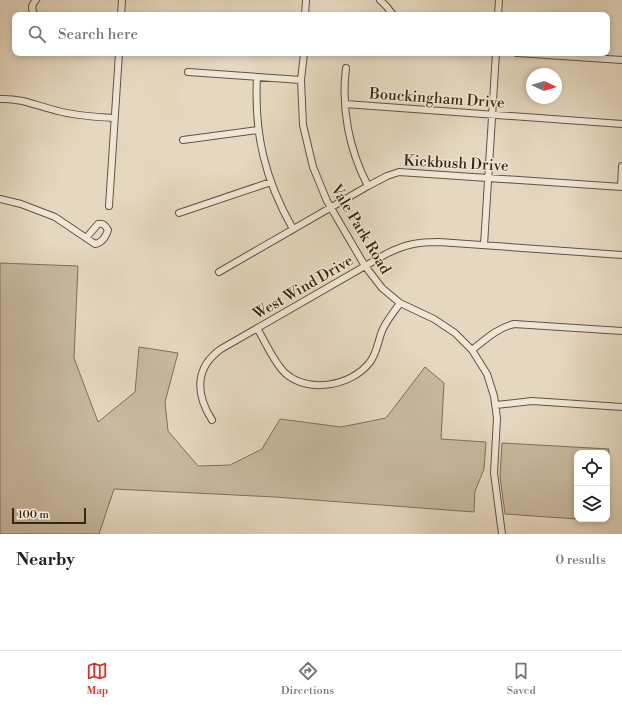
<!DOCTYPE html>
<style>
:root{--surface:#fff;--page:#f6f6f6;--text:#222;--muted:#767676;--line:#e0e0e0;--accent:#d93025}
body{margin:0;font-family:"Libre Bodoni",serif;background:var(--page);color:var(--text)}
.controls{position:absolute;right:12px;bottom:12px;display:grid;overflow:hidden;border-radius:8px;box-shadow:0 2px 6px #0003}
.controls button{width:36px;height:36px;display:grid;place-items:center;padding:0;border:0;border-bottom:1px solid var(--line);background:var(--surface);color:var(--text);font:20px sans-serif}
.compass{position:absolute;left:526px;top:68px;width:36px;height:36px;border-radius:50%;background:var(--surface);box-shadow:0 2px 6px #0003;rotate:94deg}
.scale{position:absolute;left:12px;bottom:10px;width:74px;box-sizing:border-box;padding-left:4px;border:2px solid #392612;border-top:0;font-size:11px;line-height:14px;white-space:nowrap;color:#392612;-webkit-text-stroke:3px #efe6d6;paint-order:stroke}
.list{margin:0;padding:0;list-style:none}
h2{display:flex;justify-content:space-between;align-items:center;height:52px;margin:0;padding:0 16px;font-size:17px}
h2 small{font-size:13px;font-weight:400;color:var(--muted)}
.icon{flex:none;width:22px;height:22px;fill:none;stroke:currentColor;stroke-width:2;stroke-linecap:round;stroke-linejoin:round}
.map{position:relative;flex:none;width:622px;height:534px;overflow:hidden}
.search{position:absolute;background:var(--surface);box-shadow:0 2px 6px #0003;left:12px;right:12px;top:12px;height:44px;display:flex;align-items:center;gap:10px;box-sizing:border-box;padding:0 14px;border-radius:8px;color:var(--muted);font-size:15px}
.sheet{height:116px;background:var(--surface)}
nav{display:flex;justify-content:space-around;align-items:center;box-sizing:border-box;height:56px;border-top:1px solid var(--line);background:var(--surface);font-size:11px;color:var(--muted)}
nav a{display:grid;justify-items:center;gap:2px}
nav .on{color:var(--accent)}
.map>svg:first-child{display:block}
.green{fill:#c9baa2;stroke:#81705a}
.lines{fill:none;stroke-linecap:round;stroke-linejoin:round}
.minor-casing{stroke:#64523e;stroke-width:8}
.minor{stroke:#efe6d6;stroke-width:6}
.labels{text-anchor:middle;stroke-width:3;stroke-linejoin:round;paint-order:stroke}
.street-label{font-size:15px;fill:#392612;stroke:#efe6d6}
</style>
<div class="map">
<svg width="622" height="534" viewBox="0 0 622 534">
<rect width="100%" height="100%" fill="#e6d8c0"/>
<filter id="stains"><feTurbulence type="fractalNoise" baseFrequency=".005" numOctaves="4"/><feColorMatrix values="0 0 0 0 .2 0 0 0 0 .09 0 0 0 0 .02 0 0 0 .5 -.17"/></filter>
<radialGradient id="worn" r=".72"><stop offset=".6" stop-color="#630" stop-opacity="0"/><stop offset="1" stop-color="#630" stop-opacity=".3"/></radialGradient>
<!-- green -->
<path class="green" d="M 0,263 L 78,266 L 74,358 L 98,422 L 135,392 L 139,347 L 178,353 L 165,402 L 168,431 L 198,466 L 230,465 L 262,449 L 280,419 L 341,427 L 386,418 L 425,367 L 444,383 L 441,439 L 486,442 L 484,469 L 475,491 L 474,512 L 275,497 L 114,489 L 99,534 L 0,534 Z
M 502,443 L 609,449 L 607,485 L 607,453 L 577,453 L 577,519 L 605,519 L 605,521 L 505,514 L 500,476 Z"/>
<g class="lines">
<!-- minor casing -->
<g class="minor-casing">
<path id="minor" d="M 380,0 L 387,7 L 393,15
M 35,15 C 31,10 31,5 36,0
M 121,15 L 122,0
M 305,15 L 306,0
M 498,15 L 499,0
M 304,53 L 301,80 L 303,125 L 313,167 L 327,201 L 365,266 L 382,288 L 400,303 L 434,319 L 455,333 L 472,350 L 487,374 L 494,396 L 497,418 L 494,473 L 502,534
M 517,53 L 622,60
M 346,68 C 341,108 349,150 368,186
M 188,72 L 301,80
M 257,78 C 254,134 265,180 293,229
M 0,99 C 22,98 37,106 58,111 C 77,116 95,117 114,118
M 345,104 L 622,124
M 183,140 L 258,130
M 621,187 L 622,166
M 0,199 L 21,204 L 55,217 L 95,244 C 102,243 106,236 108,230 C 105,225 103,223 98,224 L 86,238
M 109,206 L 119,53
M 179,213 L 271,182
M 484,245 L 496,53
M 219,272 L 368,186 L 387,176 L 399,172 L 622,187
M 257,328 C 266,343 273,361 285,373 C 308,394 352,386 370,362 C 377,353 378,341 382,331 C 386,321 394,312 400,303
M 472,350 C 485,340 497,328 514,324 L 622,331
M 496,405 L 532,401 L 622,407
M 212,420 C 196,395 194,368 221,349 L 386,254 C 406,244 418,242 439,242 L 622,255"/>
</g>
<!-- minor -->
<use href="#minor" class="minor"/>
</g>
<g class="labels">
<!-- street labels -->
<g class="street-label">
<text transform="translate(437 98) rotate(4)" y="5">Bouckingham Drive</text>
<text transform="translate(456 163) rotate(3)" y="5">Kickbush Drive</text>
<text transform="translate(361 229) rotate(59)" y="5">Vale Park Road</text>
<text transform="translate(303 287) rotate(-30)" y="5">West Wind Drive</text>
</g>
</g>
<rect width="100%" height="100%" filter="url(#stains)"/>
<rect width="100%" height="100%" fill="url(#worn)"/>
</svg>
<div class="controls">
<button><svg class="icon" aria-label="locate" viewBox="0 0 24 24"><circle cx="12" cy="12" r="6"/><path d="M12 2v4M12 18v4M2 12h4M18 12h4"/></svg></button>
<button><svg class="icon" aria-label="layers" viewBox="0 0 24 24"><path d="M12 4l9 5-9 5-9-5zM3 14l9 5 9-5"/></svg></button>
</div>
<svg class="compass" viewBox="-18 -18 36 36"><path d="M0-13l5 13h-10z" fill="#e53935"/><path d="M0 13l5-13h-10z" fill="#767676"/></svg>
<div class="scale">100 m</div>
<div class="search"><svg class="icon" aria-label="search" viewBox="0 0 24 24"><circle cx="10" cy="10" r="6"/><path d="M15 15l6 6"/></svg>Search here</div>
</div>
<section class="sheet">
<h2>Nearby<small>0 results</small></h2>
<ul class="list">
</ul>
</section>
<nav>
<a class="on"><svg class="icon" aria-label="map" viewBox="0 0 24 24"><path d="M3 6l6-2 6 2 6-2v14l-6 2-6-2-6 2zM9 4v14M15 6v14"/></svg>Map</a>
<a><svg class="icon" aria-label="directions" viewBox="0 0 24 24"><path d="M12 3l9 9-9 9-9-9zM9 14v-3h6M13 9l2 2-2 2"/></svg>Directions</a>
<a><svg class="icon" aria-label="saved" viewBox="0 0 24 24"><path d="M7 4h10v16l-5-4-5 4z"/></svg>Saved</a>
</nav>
